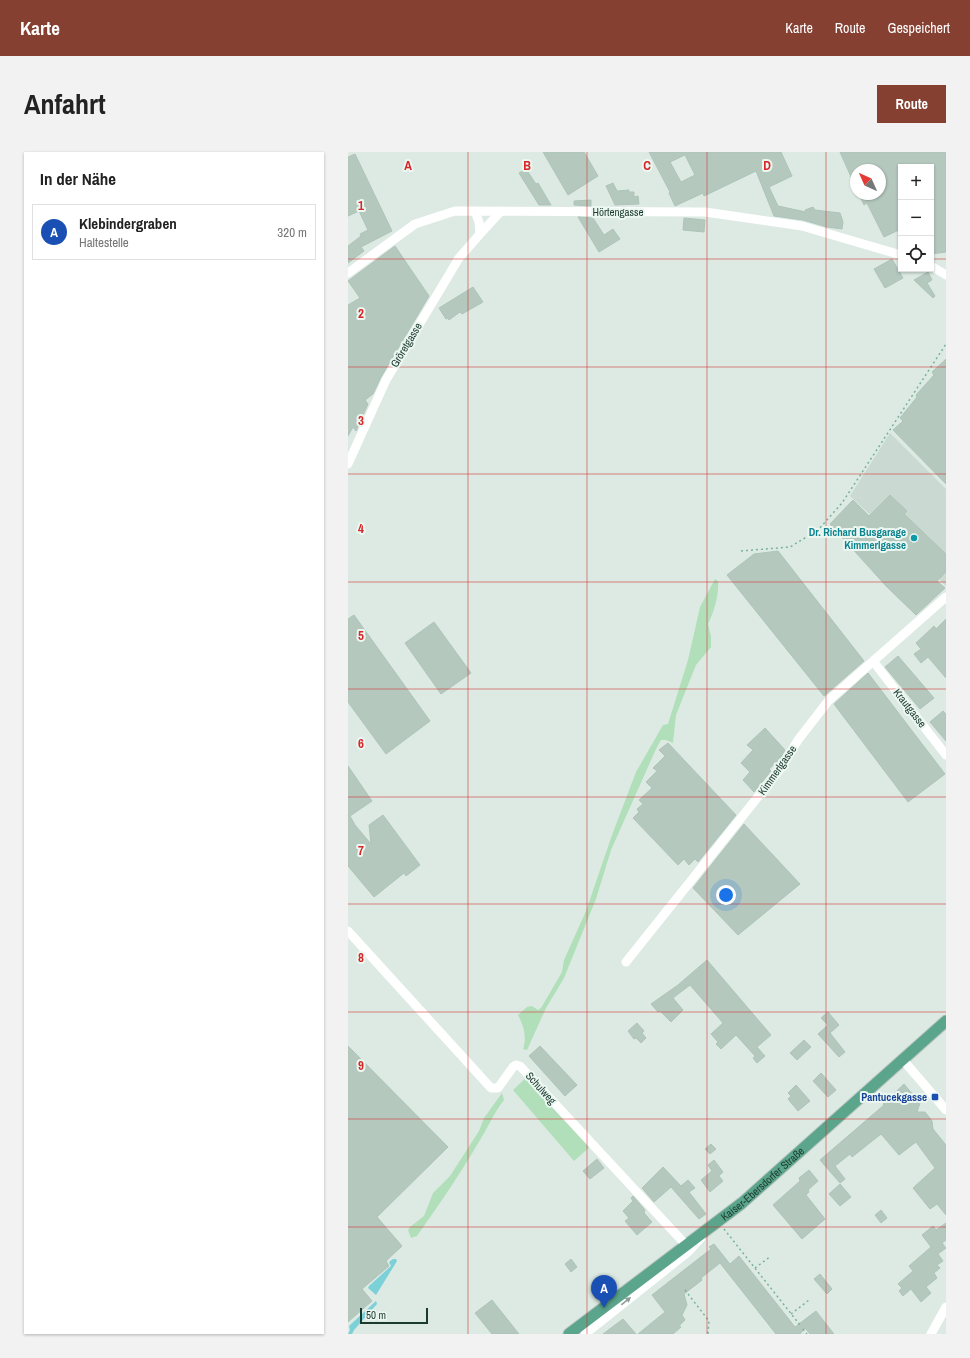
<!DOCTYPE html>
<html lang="de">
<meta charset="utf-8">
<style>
:root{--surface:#fff;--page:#f2f2f2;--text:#222;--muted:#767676;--line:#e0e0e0;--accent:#854032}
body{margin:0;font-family:"Archivo Narrow",sans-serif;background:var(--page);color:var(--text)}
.controls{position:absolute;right:12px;top:12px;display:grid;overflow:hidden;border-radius:0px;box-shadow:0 1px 3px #0004}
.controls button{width:36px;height:36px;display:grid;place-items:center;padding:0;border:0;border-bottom:1px solid var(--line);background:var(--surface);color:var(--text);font:20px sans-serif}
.compass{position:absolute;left:502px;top:12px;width:36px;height:36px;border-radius:50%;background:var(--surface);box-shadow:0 1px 3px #0004;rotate:315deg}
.scale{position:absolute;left:12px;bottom:10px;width:68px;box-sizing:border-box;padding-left:4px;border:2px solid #1c3b30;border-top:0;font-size:11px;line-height:14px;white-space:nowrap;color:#1c3b30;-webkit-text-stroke:3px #ecf7f1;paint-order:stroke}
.you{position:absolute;left:378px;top:743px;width:14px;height:14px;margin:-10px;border:3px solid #fff;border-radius:50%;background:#1a73e8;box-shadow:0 0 0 6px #1a73e833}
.badge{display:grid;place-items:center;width:26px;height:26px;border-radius:50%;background:var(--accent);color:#fff;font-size:13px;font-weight:700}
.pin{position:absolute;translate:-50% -33px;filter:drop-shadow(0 1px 2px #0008)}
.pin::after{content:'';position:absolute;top:21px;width:14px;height:12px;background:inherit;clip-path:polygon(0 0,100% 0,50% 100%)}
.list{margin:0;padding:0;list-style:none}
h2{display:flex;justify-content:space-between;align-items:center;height:52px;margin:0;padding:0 16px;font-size:17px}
h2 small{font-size:13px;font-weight:400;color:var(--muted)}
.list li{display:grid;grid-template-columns:26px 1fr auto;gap:12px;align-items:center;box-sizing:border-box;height:56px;margin:0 8px 8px;padding:0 8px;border:1px solid var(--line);border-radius:0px}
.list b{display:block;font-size:15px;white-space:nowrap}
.list p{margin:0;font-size:13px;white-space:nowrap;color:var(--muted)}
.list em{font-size:13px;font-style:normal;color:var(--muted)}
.icon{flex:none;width:22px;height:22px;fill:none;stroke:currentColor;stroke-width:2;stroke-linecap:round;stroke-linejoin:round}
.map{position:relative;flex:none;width:598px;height:1182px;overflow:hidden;border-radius:0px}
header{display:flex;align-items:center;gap:24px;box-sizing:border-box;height:56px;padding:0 20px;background:var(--accent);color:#fff}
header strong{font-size:19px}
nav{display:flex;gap:22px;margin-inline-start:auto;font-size:14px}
.intro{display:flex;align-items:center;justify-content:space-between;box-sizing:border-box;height:96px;padding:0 24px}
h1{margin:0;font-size:28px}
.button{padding:10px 18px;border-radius:0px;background:var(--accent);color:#fff;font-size:14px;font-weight:700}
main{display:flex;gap:24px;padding:0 24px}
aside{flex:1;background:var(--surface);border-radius:0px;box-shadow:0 1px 3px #0004}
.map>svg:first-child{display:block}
.built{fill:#cadad2}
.green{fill:#b1dfba}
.water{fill:#7cd0d7}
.building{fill:#b4c8be;stroke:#aec4b9;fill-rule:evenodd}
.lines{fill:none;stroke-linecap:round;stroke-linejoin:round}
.major-casing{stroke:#bbc4c1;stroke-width:13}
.path{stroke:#78b29b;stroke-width:1.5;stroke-dasharray:2 3;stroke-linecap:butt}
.minor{stroke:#fff;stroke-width:9}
.major{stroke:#5ba58c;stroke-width:11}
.oneway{fill:#8e9d98}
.grid{fill:none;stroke:#d62828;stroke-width:1;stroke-opacity:0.55}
.culture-dot{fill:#0f9aa8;stroke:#ecf7f1;stroke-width:1.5}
.transit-dot{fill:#1a4fb4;stroke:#ecf7f1;stroke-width:1.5}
.labels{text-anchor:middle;stroke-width:4;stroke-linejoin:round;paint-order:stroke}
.street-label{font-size:11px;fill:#1c3b30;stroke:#ecf7f1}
.culture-label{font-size:11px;font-weight:bold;fill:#0d838f;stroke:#ecf7f1;text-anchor:end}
.transit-label{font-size:11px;font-weight:bold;fill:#164399;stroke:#ecf7f1;text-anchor:end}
.grid-label{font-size:13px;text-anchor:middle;font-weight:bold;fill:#d62828;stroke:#ecf7f1;stroke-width:4;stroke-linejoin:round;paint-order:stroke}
</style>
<header>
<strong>Karte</strong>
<nav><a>Karte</a><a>Route</a><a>Gespeichert</a></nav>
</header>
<div class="intro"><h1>Anfahrt</h1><a class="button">Route</a></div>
<main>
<aside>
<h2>In der Nähe<small></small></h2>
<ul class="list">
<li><span class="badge" style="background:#1a4fb4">A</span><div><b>Klebindergraben</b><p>Haltestelle</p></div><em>320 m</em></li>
</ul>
</aside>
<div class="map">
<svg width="598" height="1182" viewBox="0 0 598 1182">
<rect width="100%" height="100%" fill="#dceae3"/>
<!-- built -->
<path class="built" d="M 542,281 L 598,337 L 598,434 L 502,344 Z"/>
<!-- green -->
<path class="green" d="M 367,427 L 370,429 C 371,444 366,459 360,472 L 363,484 L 363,495 L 348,513 L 328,563 L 325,591 L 318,588 L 313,588 L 308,597 L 263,698 L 248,747 L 216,826 L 198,856 L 179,898 L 175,897 C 179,886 176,874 170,863 L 179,855 L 184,854 L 190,858 L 193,856 L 214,820 L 216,808 L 238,759 L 264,683 L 288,620 L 315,573 L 320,572 L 340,508 L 352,455 Z
M 180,924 L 243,994 L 226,1009 L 165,938 Z
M 154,941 L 156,948 C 145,962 139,978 129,993 C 111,1024 90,1054 69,1084 L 63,1086 L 60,1078 L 62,1075 L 76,1064 L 85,1041 L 102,1024 L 131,979 L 136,966 Z"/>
<!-- water -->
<path class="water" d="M 45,1107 L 48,1107 L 49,1109 L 28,1143 L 20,1136 L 21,1134 L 43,1114 L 41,1110 Z
M 28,1149 L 29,1152 L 6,1178 L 4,1182 L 0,1182 L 2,1178 L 1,1174 Z"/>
<!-- building -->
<path class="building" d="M 195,0 L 236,0 L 250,24 L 220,43 Z
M 301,0 L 433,0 L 444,24 L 421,35 L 430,54 L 458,60 L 457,58 L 465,55 L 467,58 L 492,61 L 495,70 L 494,77 L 479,75 L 455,68 L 426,64 L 408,19 L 356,44 L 355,41 L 327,54 L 321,41 L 322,40 ZM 337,3 L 347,23 L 333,30 L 322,10 Z
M 492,0 L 598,0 L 598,100 L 583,102 L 583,15 L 553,15 L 553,77 L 536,85 L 519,51 L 516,53 L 511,42 L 532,42 L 532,18 L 508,18 L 508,36 Z
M 7,2 L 44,79 L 13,95 L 16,99 L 0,111 L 0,94 L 13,84 L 12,82 L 20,78 L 11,59 L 0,64 L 0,5 Z
M 178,17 L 188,32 L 190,31 L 203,53 L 191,53 L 171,21 Z
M 265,31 L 269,39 L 281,38 L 281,40 L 286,40 L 286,45 L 290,44 L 291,52 L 267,53 L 258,34 Z
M 243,48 L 243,54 L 226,53 L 226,49 Z
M 230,65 L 245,66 L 256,83 L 265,77 L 272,87 L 251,100 Z
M 336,66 L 357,68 L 356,80 L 335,78 Z
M 47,94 L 81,144 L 33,225 L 25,242 L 17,248 L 20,252 L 8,279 L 5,275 L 0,284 L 0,153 L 12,146 L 0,129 Z
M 544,107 L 555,126 L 537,136 L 526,117 Z
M 580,120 L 584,128 L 579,131 L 587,144 L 585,146 L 566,128 Z
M 125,135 L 135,150 L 114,162 L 112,160 L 101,168 L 100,166 L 98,167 L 91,156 Z
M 598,207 L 598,332 L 545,278 L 555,269 L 552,266 L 569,245 L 568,243 L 586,223 L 584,220 Z
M 542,343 L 559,359 L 556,362 L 598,402 L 598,420 L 589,429 L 597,436 L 568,463 L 539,435 L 482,372 L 505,348 L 521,364 Z
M 430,399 L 516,509 L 476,544 L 379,423 L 406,402 Z
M 6,463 L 82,569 L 38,602 L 0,550 L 0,467 Z
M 598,467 L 598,526 L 580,505 L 573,511 L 566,502 L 573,497 L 568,491 L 586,474 L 588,477 Z
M 86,470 L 123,521 L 93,542 L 57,491 Z
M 550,504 L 586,546 L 572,557 L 537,515 Z
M 520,521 L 597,622 L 560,650 L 486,552 Z
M 595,559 L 598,562 L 598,589 L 582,570 Z
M 417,576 L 437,598 L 432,607 L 421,617 L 423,619 L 406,640 L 395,628 L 402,620 L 393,611 L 405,598 L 399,593 Z
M 320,591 L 388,663 L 350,710 L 347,707 L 341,713 L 336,707 L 330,713 L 285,666 L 291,660 L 289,657 L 295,652 L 291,648 L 304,636 L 298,630 L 309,619 L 305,616 L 317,604 L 311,598 Z
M 0,614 L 24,649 L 2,664 L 7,673 L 23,692 L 21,673 L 35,663 L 72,713 L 58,724 L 56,721 L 26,745 L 0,714 Z
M 396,672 L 452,732 L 390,783 L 345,736 Z
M 359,808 L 423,883 L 409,895 L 417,904 L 409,911 L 405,906 L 407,904 L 388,883 L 373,897 L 368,892 L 370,890 L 363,882 L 375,871 L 342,833 L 325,846 L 335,858 L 323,870 L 312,859 L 310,860 L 303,852 L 330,833 Z
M 480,860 L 491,873 L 482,881 L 497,900 L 491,905 L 470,882 L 480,873 L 473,866 Z
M 289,871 L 296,879 L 294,881 L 298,886 L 293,891 L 288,886 L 286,887 L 280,879 Z
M 456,888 L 463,895 L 449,908 L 442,901 Z
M 0,894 L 100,995 L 29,1065 L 54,1094 L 38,1109 L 41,1114 L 14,1137 L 24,1149 L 0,1170 Z
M 192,894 L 229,933 L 217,944 L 181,904 Z
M 473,921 L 488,938 L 480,945 L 465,929 Z
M 556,932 L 572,951 L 569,960 L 577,960 L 584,969 L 585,977 L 598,993 L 598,1063 L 589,1052 L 582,1057 L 565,1036 L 587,1016 L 568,990 L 551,1003 L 533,982 L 504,1005 L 502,1002 L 487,1014 L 497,1027 L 492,1031 L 472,1008 L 536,953 L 535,952 Z
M 448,933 L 462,949 L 450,959 L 440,947 L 443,944 L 440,941 Z
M 363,992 L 368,997 L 362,1002 L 357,997 Z
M 249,1007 L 256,1016 L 242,1027 L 235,1019 Z
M 366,1008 L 375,1020 L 371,1024 L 375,1029 L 362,1040 L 353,1028 L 364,1019 L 360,1013 Z
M 315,1015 L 333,1034 L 340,1028 L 347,1036 L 341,1040 L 358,1062 L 351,1067 L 323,1035 L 306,1050 L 294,1036 Z
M 461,1018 L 470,1029 L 460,1038 L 461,1040 L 458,1043 L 477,1067 L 454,1087 L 425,1053 L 452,1029 L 451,1026 Z
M 492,1032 L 503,1045 L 492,1054 L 481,1042 Z
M 285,1044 L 297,1058 L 296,1061 L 304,1070 L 289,1083 L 277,1069 L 281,1066 L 275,1059 L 285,1049 L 283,1046 Z
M 533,1058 L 539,1066 L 533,1071 L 527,1063 Z
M 598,1071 L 598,1088 L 594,1091 L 598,1096 L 590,1102 L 595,1109 L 589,1113 L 592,1116 L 586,1121 L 589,1126 L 578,1135 L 583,1141 L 573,1150 L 563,1137 L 555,1144 L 551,1139 L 554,1136 L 550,1132 L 565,1119 L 561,1114 L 583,1095 L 574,1083 L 585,1074 L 588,1078 Z
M 366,1092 L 382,1112 L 391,1104 L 447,1175 L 468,1159 L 486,1182 L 462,1182 L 457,1176 L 452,1182 L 428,1182 L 372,1111 L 353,1126 L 354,1128 L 336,1142 L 339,1153 L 334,1163 L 337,1168 L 331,1174 L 333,1175 L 325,1182 L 290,1182 L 317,1160 L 304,1143 L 363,1097 L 361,1095 Z
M 223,1107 L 229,1115 L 223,1120 L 217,1112 Z
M 472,1122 L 484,1137 L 479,1142 L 466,1127 Z
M 144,1148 L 171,1182 L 144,1182 L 127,1161 Z
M 275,1167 L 288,1182 L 255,1182 Z"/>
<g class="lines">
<!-- major casing -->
<g class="major-casing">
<g id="major">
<path id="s1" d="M 221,1182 L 394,1051 L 598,869"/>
</g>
</g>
<!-- path -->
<path class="path" d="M 393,399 L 442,395 L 470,378 L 494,351 L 598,192
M 376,1077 L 452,1173
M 407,1116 L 423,1104
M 337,1138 L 361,1169 L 360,1182
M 443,1162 L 461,1148
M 455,1177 L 459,1182"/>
<!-- minor -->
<path class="minor" d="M 132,82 L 153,59
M 583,114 L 598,123
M 0,121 L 67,72 L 107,59 L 357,60 L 454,74 L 553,103
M 0,312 L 38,228 L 111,106 L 132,82 L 131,70 L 127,59
M 525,509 L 598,603
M 0,779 L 143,936 L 150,936 L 165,915 L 168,913 L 172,914 L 338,1093
M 278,810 L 433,616 L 450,588 L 481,548 L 598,445
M 555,908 L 598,958
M 237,1182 L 340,1100 L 353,1086
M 583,1182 L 598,1155"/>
<!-- major -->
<use href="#major" class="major"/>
</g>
<!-- one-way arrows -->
<defs><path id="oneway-solid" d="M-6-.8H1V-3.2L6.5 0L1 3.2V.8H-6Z"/></defs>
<use class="oneway" href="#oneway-solid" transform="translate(278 1149) rotate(-39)"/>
<!-- grid -->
<path class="grid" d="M 120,0 L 120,1182M 239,0 L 239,1182M 359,0 L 359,1182M 478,0 L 478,1182M 0,107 L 553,107M 583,107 L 598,107M 0,215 L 598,215M 0,322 L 598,322M 0,430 L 598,430M 0,537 L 598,537M 0,645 L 598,645M 0,752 L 598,752M 0,860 L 598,860M 0,967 L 598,967M 0,1075 L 598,1075"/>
<!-- markers -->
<circle class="culture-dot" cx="566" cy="386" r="4"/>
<rect class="transit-dot" x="583" y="941" width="8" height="8" rx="2"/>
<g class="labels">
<!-- street labels -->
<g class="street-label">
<text x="270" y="64">Hörtengasse</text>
<text transform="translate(58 193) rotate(-59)" y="4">Gröretgasse</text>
<text transform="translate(562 556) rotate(52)" y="4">Krautgasse</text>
<text transform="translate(429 618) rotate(-55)" y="4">Kimmerlgasse</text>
<text transform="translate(193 936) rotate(48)" y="4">Schulweg</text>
<text dy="4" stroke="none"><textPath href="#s1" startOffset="245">Kaiser-Ebersdorfer Straße</textPath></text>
</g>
<!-- culture labels -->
<g class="culture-label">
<text x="558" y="384">Dr. Richard Busgarage<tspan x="558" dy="13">Kimmerlgasse</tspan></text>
</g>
<!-- transit labels -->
<g class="transit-label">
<text x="579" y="949">Pantucekgasse</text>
</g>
</g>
<g class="grid-label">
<text x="60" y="18">A</text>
<text x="179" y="18">B</text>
<text x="299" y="18">C</text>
<text x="419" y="18">D</text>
<text x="13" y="58">1</text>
<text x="13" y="166">2</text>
<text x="13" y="273">3</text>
<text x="13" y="381">4</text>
<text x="13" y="488">5</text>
<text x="13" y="596">6</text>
<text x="13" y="703">7</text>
<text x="13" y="810">8</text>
<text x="13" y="918">9</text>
</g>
</svg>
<div class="controls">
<button>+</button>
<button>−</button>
<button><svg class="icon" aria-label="locate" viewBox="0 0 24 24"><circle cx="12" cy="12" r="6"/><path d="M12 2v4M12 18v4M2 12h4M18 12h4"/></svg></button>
</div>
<svg class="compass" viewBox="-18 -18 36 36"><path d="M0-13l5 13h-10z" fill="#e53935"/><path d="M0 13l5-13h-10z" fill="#767676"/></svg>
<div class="scale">50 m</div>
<div class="you"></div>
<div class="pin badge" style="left:256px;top:1156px;background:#1a4fb4">A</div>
</div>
</main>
